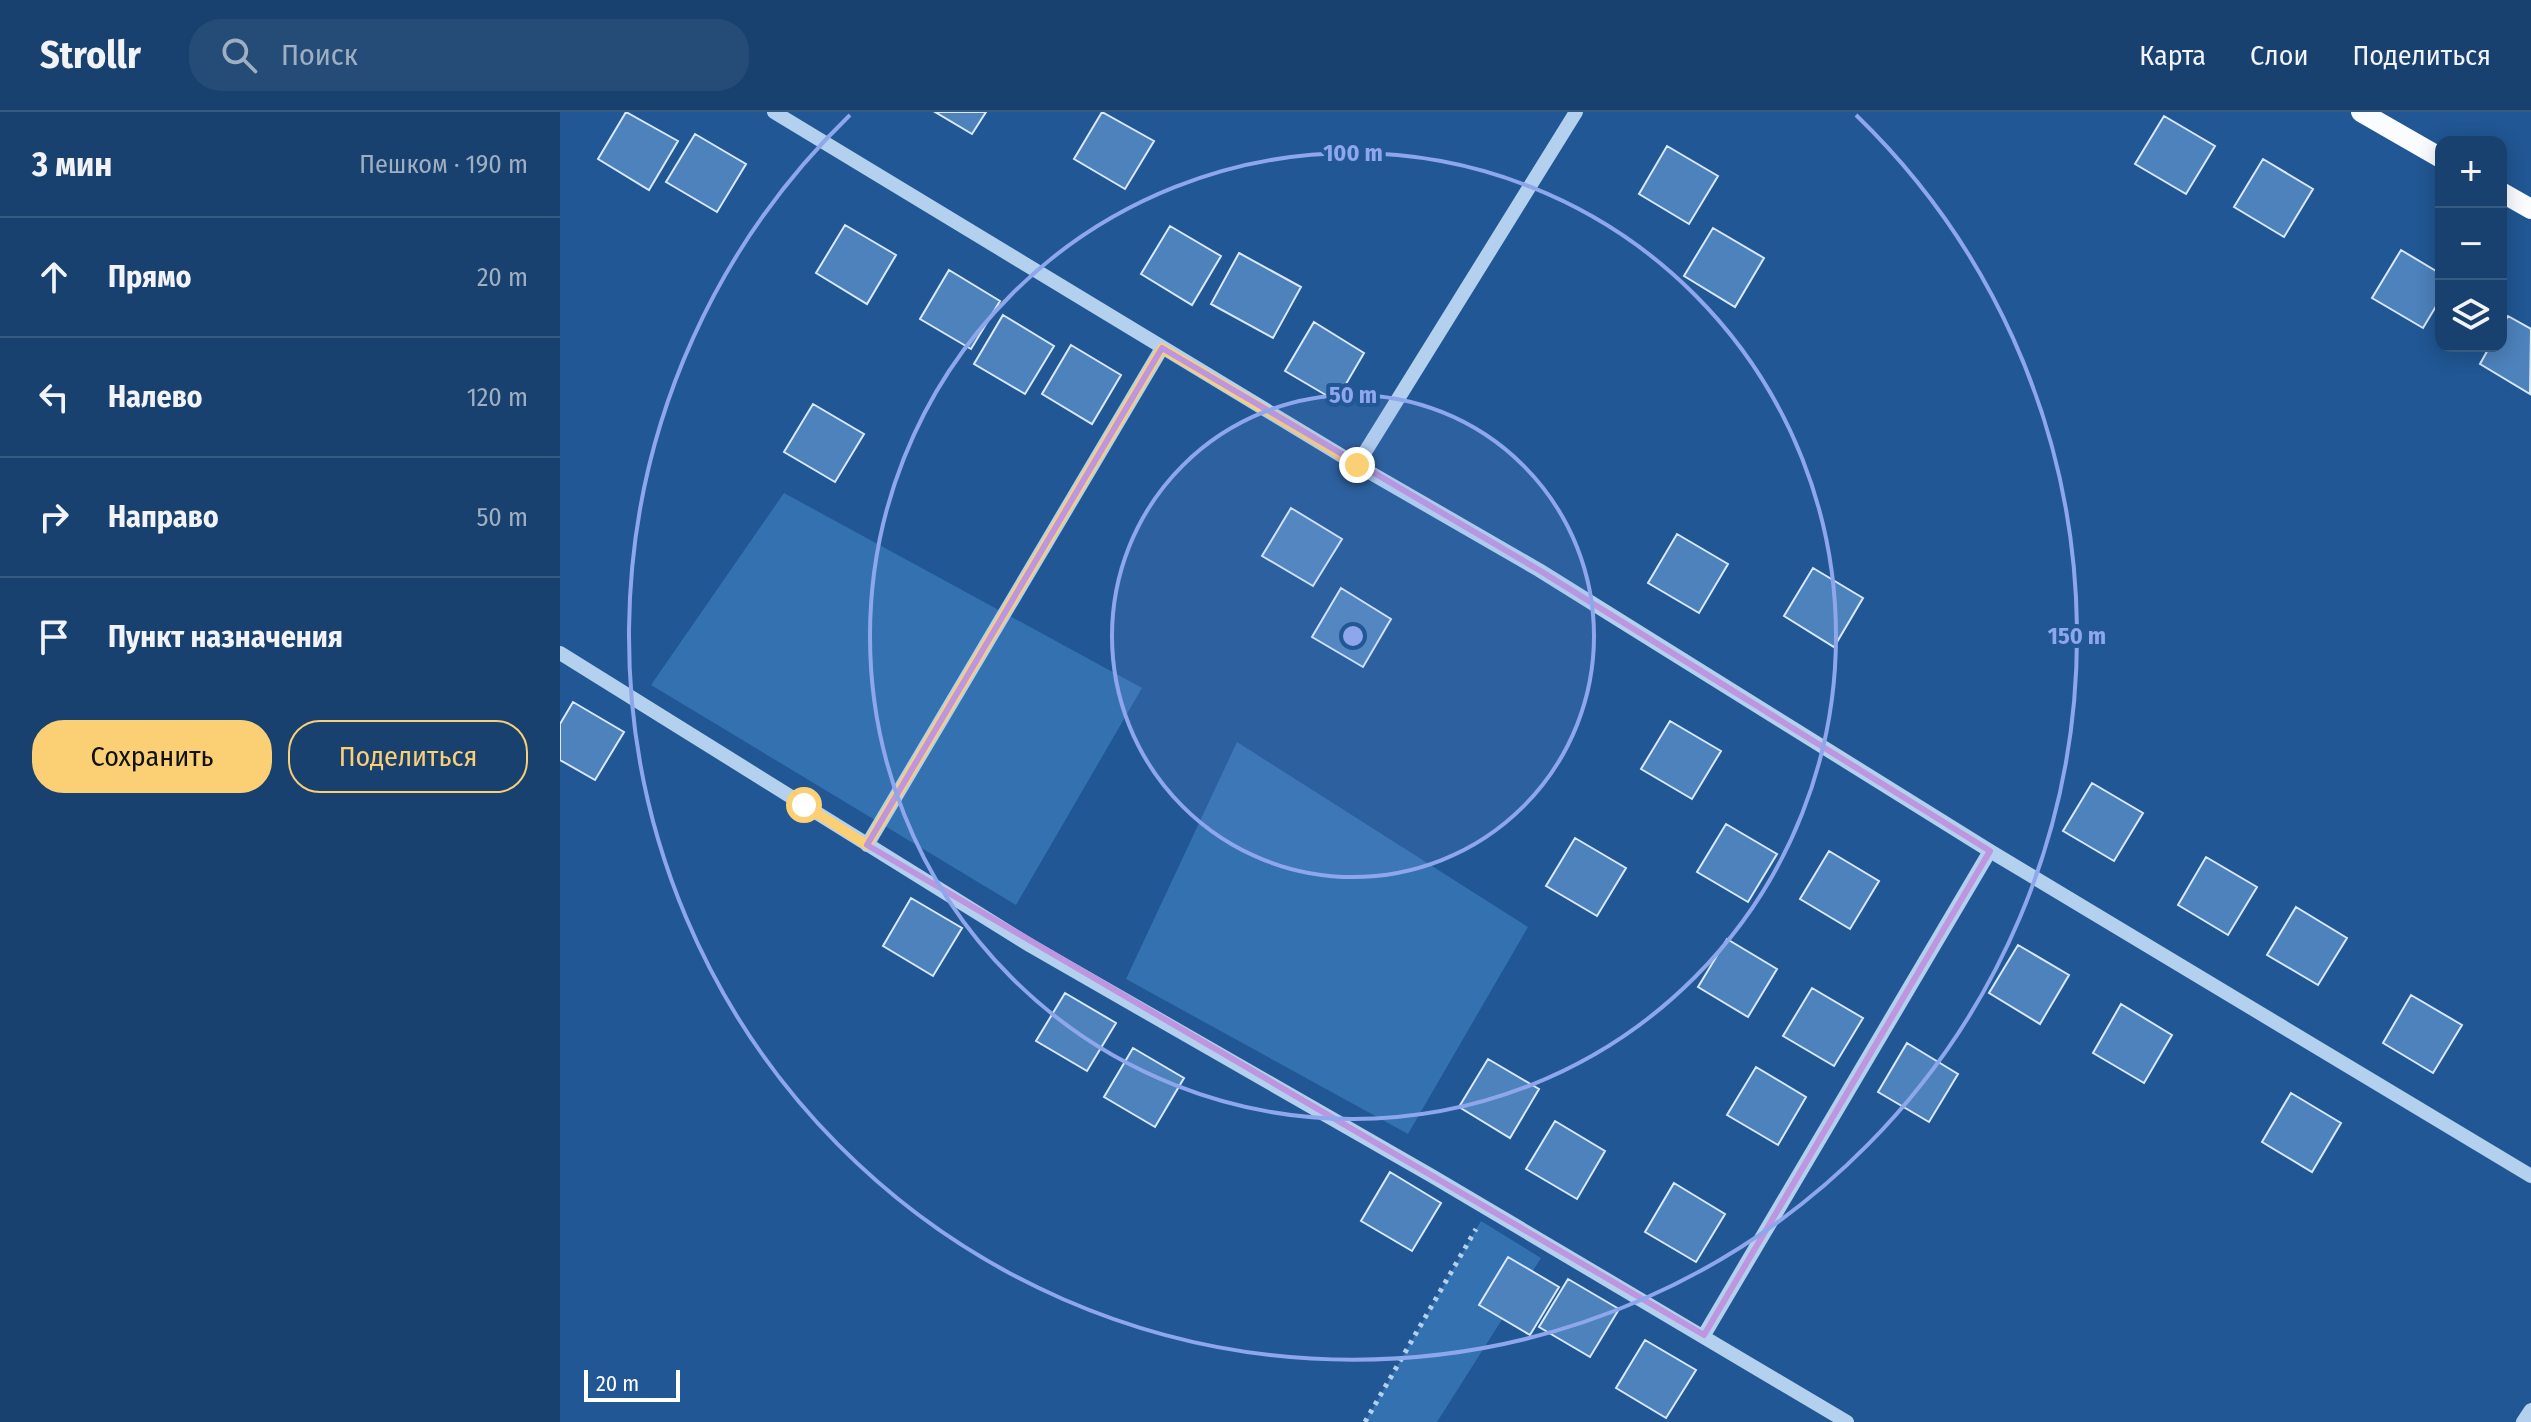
<!DOCTYPE html>
<html lang="ru">
<meta charset="utf-8">
<style>
:root{--surface:#18416f;--page:#254c77;--text:#f1f3f6;--muted:#9fafc3;--line:#365a82;--accent:#fbcf74}
body{margin:0;font-family:"Fira Sans Condensed",sans-serif;background:var(--page);color:var(--text)}
.controls{position:absolute;right:24px;top:24px;display:grid;overflow:hidden;border-radius:16px;box-shadow:0 4px 20px #0003}
.controls button{width:72px;height:72px;display:grid;place-items:center;padding:0;border:0;border-bottom:2px solid var(--line);background:var(--surface);color:var(--text);font:40px sans-serif}
.scale{position:absolute;left:24px;bottom:20px;width:96px;box-sizing:border-box;padding-left:8px;border:4px solid #fff;border-top:0;font-size:22px;line-height:28px;white-space:nowrap;color:#fff;-webkit-text-stroke:6px #205794;paint-order:stroke}
.stop{position:absolute;width:24px;height:24px;margin:-18px;border:6px solid #fbcf74;border-radius:50%;background:#fff}
.stop.end{background:#fbcf74;border-color:#fff;box-shadow:0 2px 8px #0008}
.list{margin:0;padding:0;list-style:none}
h2{display:flex;justify-content:space-between;align-items:center;height:104px;margin:0;padding:0 32px;font-size:34px}
h2 small{font-size:26px;font-weight:400;color:var(--muted)}
.list li{display:grid;grid-template-columns:52px 1fr auto;gap:24px;align-items:center;box-sizing:border-box;height:120px;padding:0 32px;border-top:2px solid var(--line)}
.list b{display:block;font-size:30px;white-space:nowrap}
.list em{font-size:26px;font-style:normal;color:var(--muted)}
.actions{display:flex;gap:16px;padding:24px 32px}
.actions a{flex:1;padding:18px 0;border:2px solid var(--accent);border-radius:32px;text-align:center;font-size:28px;color:var(--accent)}
.actions .main{background:var(--accent);color:#111}
.icon{flex:none;width:44px;height:44px;fill:none;stroke:currentColor;stroke-width:2;stroke-linecap:round;stroke-linejoin:round}
.map{position:relative;flex:none;width:1971px;height:1310px;overflow:hidden}
header{display:flex;align-items:center;gap:48px;box-sizing:border-box;height:112px;padding:0 40px;background:var(--surface);border-bottom:2px solid var(--line)}
header strong{font-size:38px}
nav{display:flex;gap:44px;margin-inline-start:auto;font-size:28px}
.search{width:560px;height:72px;background:var(--page);display:flex;align-items:center;gap:20px;box-sizing:border-box;padding:0 28px;border-radius:32px;color:var(--muted);font-size:30px}
main{display:flex}
aside{flex:1;background:var(--surface)}
.map>svg:first-child{display:block}
.green{fill:#3471b1}
.building{fill:#4d82bc;stroke:#d9e9fa;stroke-width:2}
.lines{fill:none;stroke-linecap:round;stroke-linejoin:round}
.path{stroke:#b3d0ee;stroke-width:5;stroke-dasharray:4 6;stroke-linecap:butt}
.minor{stroke:#b3d0ee;stroke-width:14}
.major{stroke:#fafcff;stroke-width:20}
.route{stroke:#fbcf74;stroke-width:10}
.marked{fill:none;stroke:#bd96df;stroke-width:6;stroke-linejoin:round}
.ring{fill:none;stroke:#8ea6ec;stroke-width:4}
.centre{fill:#8ea6ec;stroke:#205794;stroke-width:4}
.ring-label{font-size:24px;text-anchor:middle;font-weight:bold;fill:#8ea6ec;stroke:#205794;stroke-width:8;stroke-linejoin:round;paint-order:stroke}
</style>
<header>
<strong>Strollr</strong>
<div class="search"><svg class="icon" aria-label="search" viewBox="0 0 24 24"><circle cx="10" cy="10" r="6"/><path d="M15 15l6 6"/></svg>Поиск</div>
<nav><a>Карта</a><a>Слои</a><a>Поделиться</a></nav>
</header>
<main>
<aside>
<h2>3 мин<small>Пешком · 190 m</small></h2>
<ul class="list">
<li><svg class="icon" aria-label="ahead" viewBox="0 0 24 24"><path d="M12 20V5M6 11l6-6 6 6"/></svg><div><b>Прямо</b></div><em>20 m</em></li>
<li><svg class="icon" aria-label="left" viewBox="0 0 24 24"><path d="M17 20v-9H6M10 6l-5 5 5 5"/></svg><div><b>Налево</b></div><em>120 m</em></li>
<li><svg class="icon" aria-label="right" viewBox="0 0 24 24"><path d="M7 20v-9h11M14 6l5 5-5 5"/></svg><div><b>Направо</b></div><em>50 m</em></li>
<li><svg class="icon" aria-label="arrive" viewBox="0 0 24 24"><path d="M6 21V4h12l-3 4 3 4H6"/></svg><div><b>Пункт назначения</b></div></li>
</ul>
<div class="actions"><a class="main">Сохранить</a><a>Поделиться</a></div>
</aside>
<div class="map">
<svg width="1971" height="1310" viewBox="0 0 1971 1310">
<rect width="100%" height="100%" fill="#205794"/>
<!-- green -->
<path class="green" d="M 224,381 L 582,576 L 456,793 L 91,573 Z
M 677,630 L 968,815 L 848,1022 L 566,867 Z
M 921,1109 L 981,1146 L 877,1310 L 805,1310 Z"/>
<!-- building -->
<path class="building" d="M 66,0 L 118,29 L 89,78 L 38,47 Z
M 375,0 L 426,0 L 412,22 Z
M 542,0 L 594,29 L 565,77 L 514,47 Z
M 1604,4 L 1655,34 L 1626,82 L 1575,52 Z
M 135,22 L 186,52 L 157,100 L 106,70 Z
M 1107,34 L 1158,64 L 1129,112 L 1079,82 Z
M 1703,47 L 1753,77 L 1724,125 L 1674,95 Z
M 285,113 L 336,143 L 307,192 L 256,161 Z
M 610,114 L 661,144 L 632,193 L 581,162 Z
M 1153,116 L 1204,146 L 1175,195 L 1124,164 Z
M 1841,138 L 1881,162 L 1881,186 L 1863,216 L 1812,186 Z
M 679,141 L 741,175 L 713,226 L 651,192 Z
M 389,158 L 440,189 L 411,237 L 360,207 Z
M 443,203 L 494,234 L 465,282 L 414,252 Z
M 1948,204 L 1971,217 L 1970,282 L 1920,252 L 1930,234 L 1941,234 L 1941,216 Z
M 754,210 L 804,241 L 776,289 L 725,259 Z
M 511,233 L 561,263 L 532,312 L 482,282 Z
M 253,292 L 304,322 L 275,370 L 224,340 Z
M 731,396 L 782,427 L 753,474 L 702,444 Z
M 1117,422 L 1168,452 L 1139,501 L 1088,471 Z
M 1253,456 L 1303,486 L 1274,535 L 1224,504 Z
M 781,476 L 831,507 L 803,555 L 752,525 Z
M 13,590 L 64,620 L 35,668 L 0,648 L 0,612 Z
M 1110,609 L 1161,639 L 1132,687 L 1081,657 Z
M 1532,671 L 1583,701 L 1554,749 L 1503,719 Z
M 1166,712 L 1217,742 L 1188,790 L 1137,760 Z
M 1015,726 L 1066,756 L 1037,804 L 986,774 Z
M 1269,739 L 1319,769 L 1290,817 L 1240,787 Z
M 1646,745 L 1697,775 L 1668,823 L 1618,793 Z
M 351,786 L 402,816 L 373,864 L 323,834 Z
M 1736,795 L 1787,826 L 1758,873 L 1707,843 Z
M 1167,827 L 1217,857 L 1188,905 L 1138,875 Z
M 1458,833 L 1509,863 L 1480,912 L 1429,881 Z
M 1252,876 L 1303,906 L 1274,954 L 1223,924 Z
M 505,881 L 556,911 L 527,959 L 476,929 Z
M 1851,883 L 1902,913 L 1873,961 L 1823,931 Z
M 1561,892 L 1612,923 L 1584,971 L 1533,941 Z
M 1347,931 L 1398,962 L 1369,1010 L 1318,980 Z
M 573,936 L 624,966 L 595,1015 L 544,985 Z
M 928,947 L 979,977 L 950,1026 L 899,995 Z
M 1196,955 L 1246,985 L 1218,1033 L 1167,1003 Z
M 1731,981 L 1781,1011 L 1752,1060 L 1702,1030 Z
M 995,1009 L 1045,1039 L 1017,1087 L 966,1057 Z
M 830,1060 L 881,1091 L 852,1139 L 801,1109 Z
M 1114,1071 L 1165,1102 L 1136,1150 L 1085,1120 Z
M 948,1145 L 999,1175 L 970,1223 L 919,1193 Z
M 1008,1167 L 1059,1197 L 1030,1245 L 979,1215 Z
M 1085,1228 L 1136,1258 L 1106,1306 L 1056,1276 Z"/>
<g class="lines">
<!-- path -->
<path class="path" d="M 805,1310 L 916,1117"/>
<!-- minor -->
<path class="minor" d="M 214,0 L 797,353 L 979,458 L 1430,739 L 1971,1064
M 797,353 L 1016,0
M 0,541 L 471,834 L 872,1064 L 1287,1310
M 307,733 L 602,236
M 1144,1223 L 1430,739
M 1963,1310 L 1971,1298"/>
<!-- major -->
<path class="major" d="M 1801,0 L 1881,46
M 1941,80 L 1971,97"/>
</g>
<g class="lines">
<!-- route -->
<path class="route" d="M 244,693 L 307,733 L 602,236 L 797,353"/>
</g>
<!-- marked area -->
<path class="marked" d="M 602,236 L 979,458 L 1430,739 L 1144,1223 L 307,733 Z"/>
<!-- distance rings -->
<circle cx="793" cy="524" r="241" fill="#8ea6ec" fill-opacity=".12"/>
<g class="ring">
<circle cx="793" cy="524" r="241"/>
<circle cx="793" cy="524" r="483"/>
<path d="M1296 3A724 724 0 1 1 290 3"/>
</g>
<circle cx="793" cy="524" r="12" class="centre"/>
<g class="ring-label">
<text x="793" y="49">100 m</text>
<text x="793" y="291">50 m</text>
<text x="1517" y="532">150 m</text>
</g>
</svg>
<div class="controls">
<button>+</button>
<button>−</button>
<button><svg class="icon" aria-label="layers" viewBox="0 0 24 24"><path d="M12 4l9 5-9 5-9-5zM3 14l9 5 9-5"/></svg></button>
</div>
<div class="scale">20 m</div>
<div class="stop" style="left:244px;top:693px"></div>
<div class="stop end" style="left:797px;top:353px"></div>
</div>
</main>
